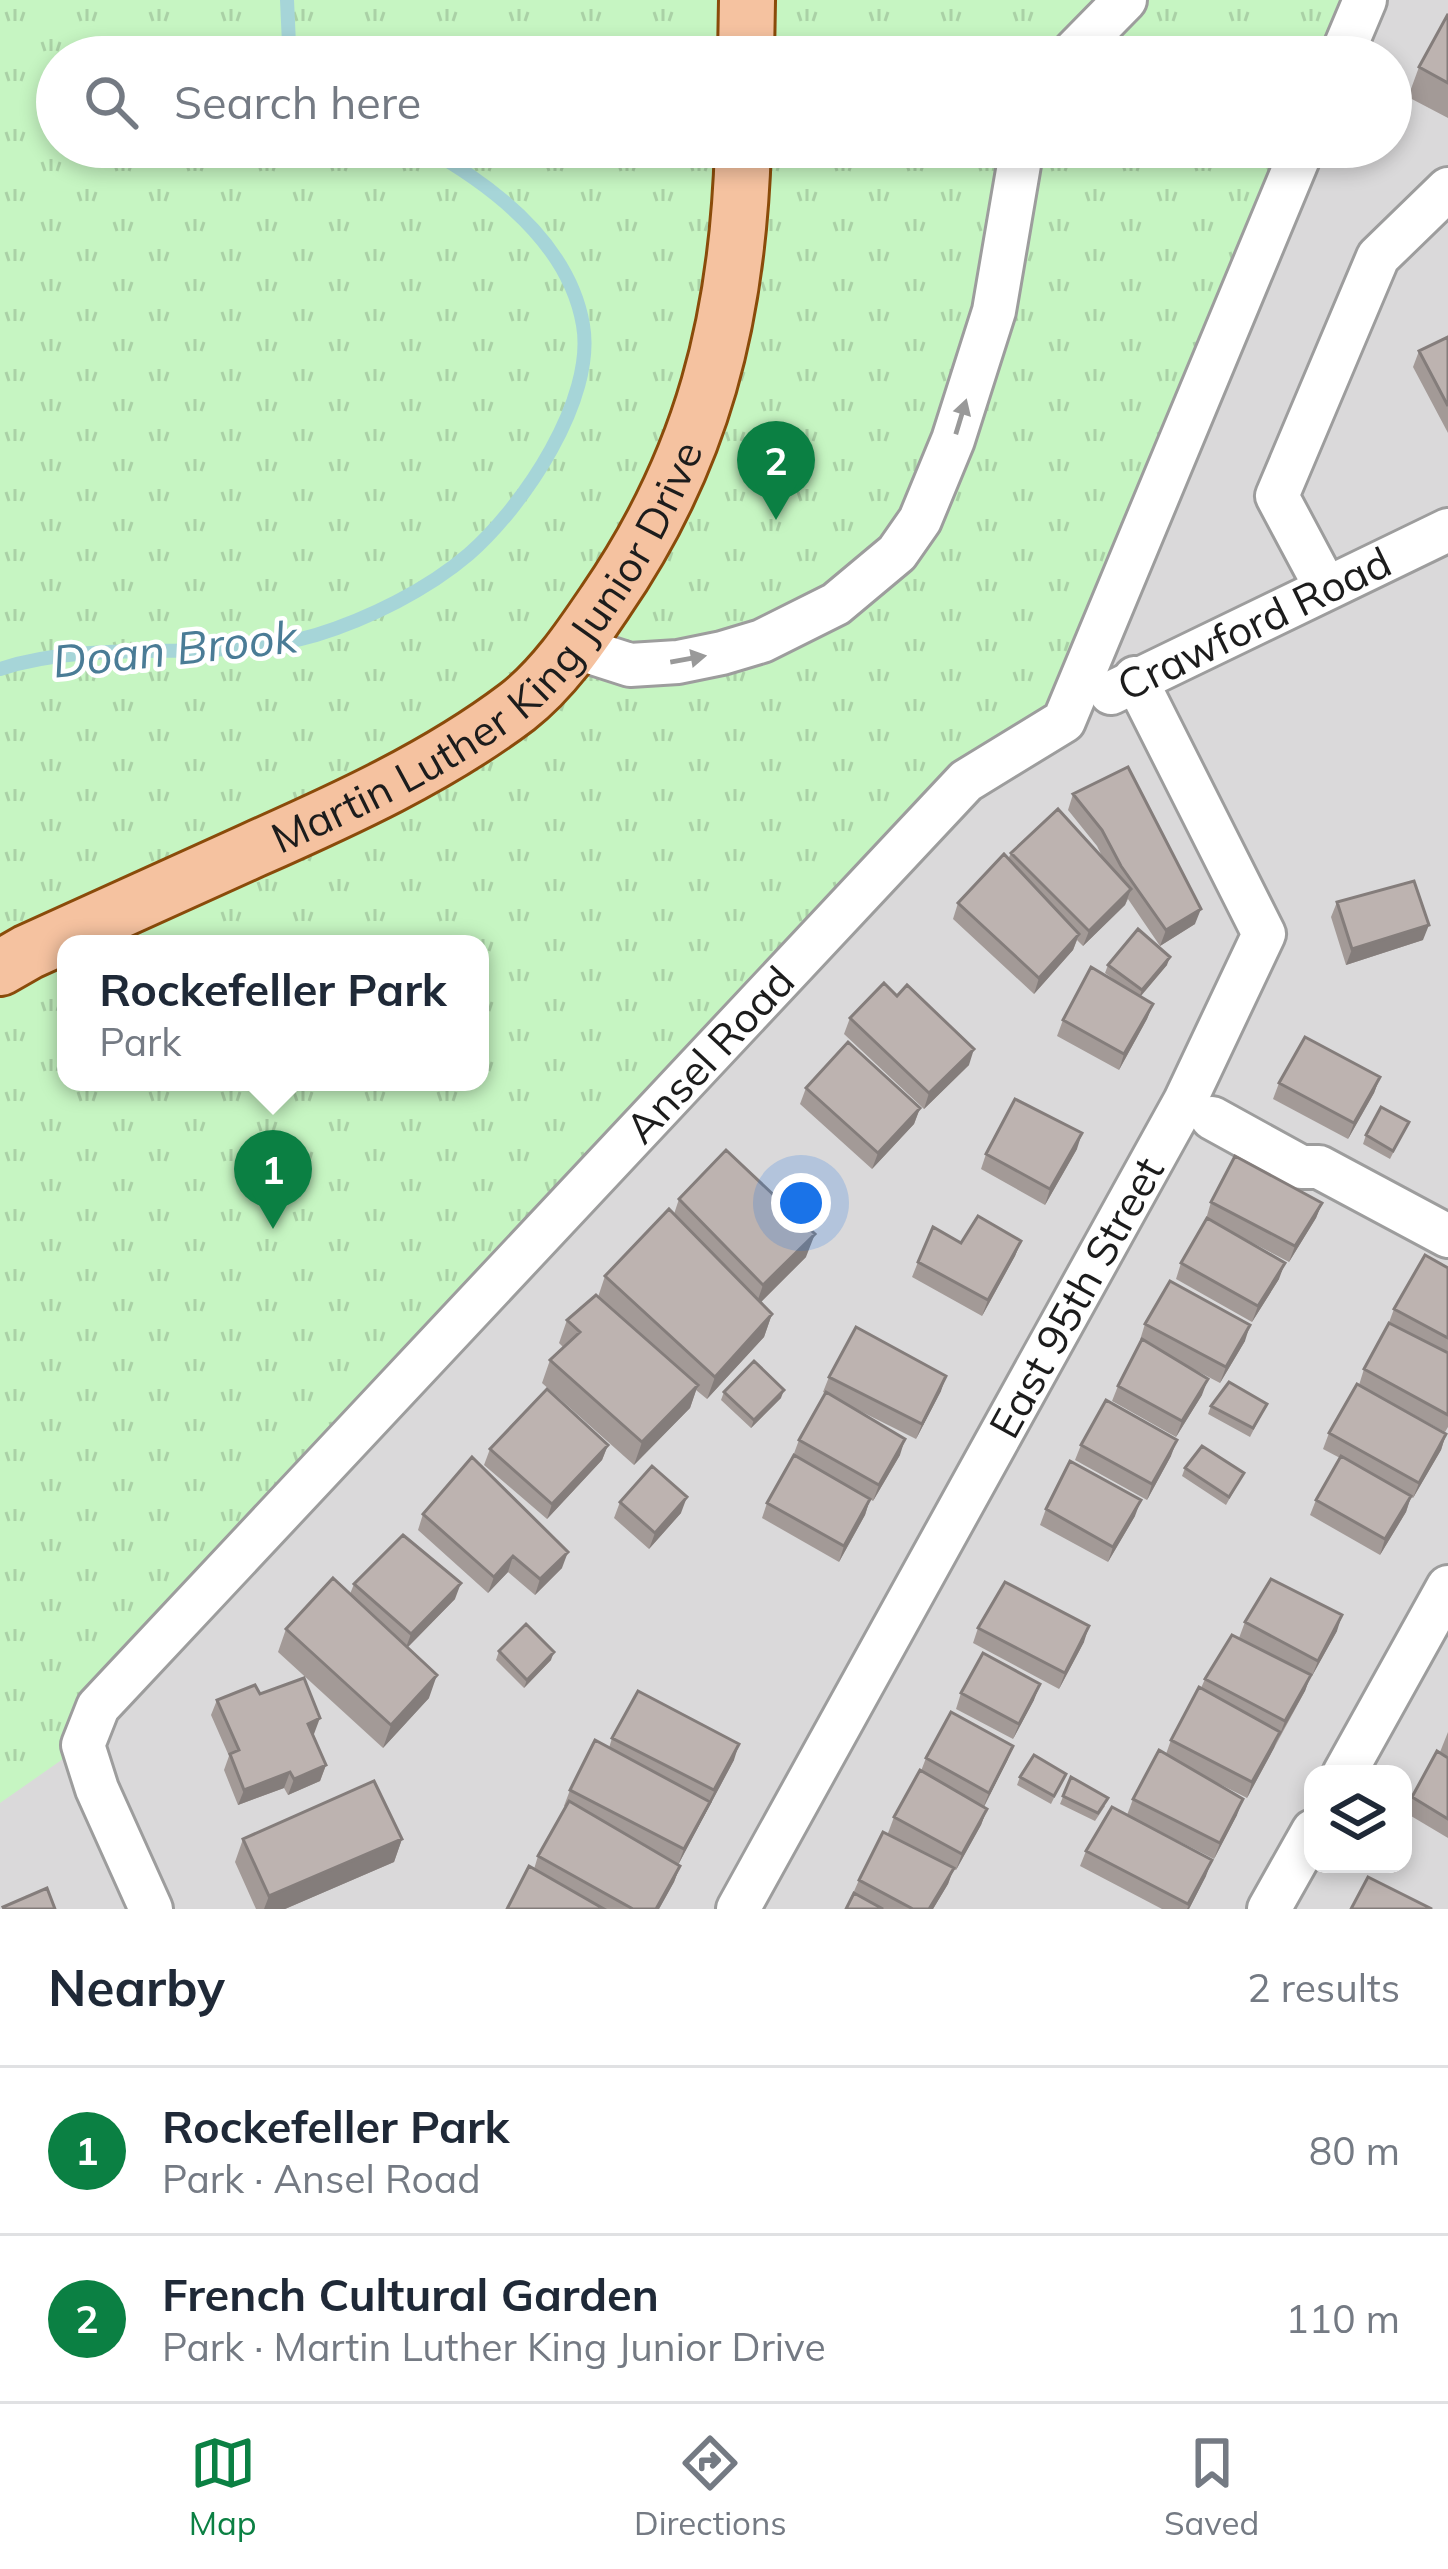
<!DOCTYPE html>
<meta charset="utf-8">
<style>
:root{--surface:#fff;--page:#f6f6f7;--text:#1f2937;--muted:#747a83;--line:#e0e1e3;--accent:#0b8043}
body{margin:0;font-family:Mulish,sans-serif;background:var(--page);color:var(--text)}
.controls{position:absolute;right:36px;bottom:36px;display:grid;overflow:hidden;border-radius:24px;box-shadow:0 6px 18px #0003}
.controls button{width:108px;height:108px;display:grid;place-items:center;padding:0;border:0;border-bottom:3px solid var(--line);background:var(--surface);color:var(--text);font:60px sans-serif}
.you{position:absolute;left:801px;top:1203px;width:42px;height:42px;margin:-30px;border:9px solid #fff;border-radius:50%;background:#1a73e8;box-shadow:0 0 0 18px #1a73e833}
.badge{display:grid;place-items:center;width:78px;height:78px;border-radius:50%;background:var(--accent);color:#fff;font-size:39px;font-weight:700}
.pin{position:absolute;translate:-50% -99px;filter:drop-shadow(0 3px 6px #0008)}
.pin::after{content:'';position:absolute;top:63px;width:42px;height:36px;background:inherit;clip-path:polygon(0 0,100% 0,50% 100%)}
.popup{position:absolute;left:57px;top:935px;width:432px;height:156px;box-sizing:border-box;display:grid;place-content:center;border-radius:24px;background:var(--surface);filter:drop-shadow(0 3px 9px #0005);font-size:39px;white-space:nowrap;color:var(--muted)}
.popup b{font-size:45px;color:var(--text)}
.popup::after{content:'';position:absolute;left:50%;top:100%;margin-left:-24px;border:24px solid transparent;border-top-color:var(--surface)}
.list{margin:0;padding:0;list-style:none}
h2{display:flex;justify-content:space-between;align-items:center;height:156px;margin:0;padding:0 48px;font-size:51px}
h2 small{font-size:39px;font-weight:400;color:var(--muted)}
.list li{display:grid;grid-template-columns:78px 1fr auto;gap:36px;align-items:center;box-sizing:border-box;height:168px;padding:0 48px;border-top:3px solid var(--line)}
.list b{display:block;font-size:45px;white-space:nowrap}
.list p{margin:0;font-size:39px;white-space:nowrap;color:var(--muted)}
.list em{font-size:39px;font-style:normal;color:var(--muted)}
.icon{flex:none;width:66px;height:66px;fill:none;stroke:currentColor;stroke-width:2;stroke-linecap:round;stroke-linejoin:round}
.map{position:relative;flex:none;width:1448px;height:1909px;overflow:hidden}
.search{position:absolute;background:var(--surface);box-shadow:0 6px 18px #0003;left:36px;right:36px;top:36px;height:132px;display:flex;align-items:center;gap:30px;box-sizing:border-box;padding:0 42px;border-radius:66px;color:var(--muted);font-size:45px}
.sheet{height:492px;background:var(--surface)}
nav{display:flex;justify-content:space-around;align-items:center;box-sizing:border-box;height:168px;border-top:3px solid var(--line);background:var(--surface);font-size:33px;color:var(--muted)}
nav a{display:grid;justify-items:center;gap:6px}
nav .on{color:var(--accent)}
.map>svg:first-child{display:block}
.residential{fill:#dad9da;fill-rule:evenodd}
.park{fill:url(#park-tufts);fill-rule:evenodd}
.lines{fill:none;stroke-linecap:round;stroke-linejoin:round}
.stream{stroke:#a6d5d8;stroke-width:14}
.minor-casing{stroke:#9d9d9d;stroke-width:48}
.major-casing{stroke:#8a4b0a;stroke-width:60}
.minor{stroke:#fff;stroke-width:42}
.major{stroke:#f5c2a0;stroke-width:54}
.wall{fill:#a39a97}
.shaded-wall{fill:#847d7b}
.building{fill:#bdb3b0;stroke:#847d7b;stroke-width:3}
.oneway{fill:#999}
.labels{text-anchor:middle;stroke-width:9;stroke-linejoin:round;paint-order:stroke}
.street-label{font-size:42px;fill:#1c1c1c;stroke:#fff}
.water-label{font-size:45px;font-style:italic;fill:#4a7c96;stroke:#fff}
</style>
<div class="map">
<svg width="1448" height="1909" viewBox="0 0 1448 1909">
<defs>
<pattern id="park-tufts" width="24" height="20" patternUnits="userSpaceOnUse" patternTransform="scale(3)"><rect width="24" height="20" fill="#c6f5c2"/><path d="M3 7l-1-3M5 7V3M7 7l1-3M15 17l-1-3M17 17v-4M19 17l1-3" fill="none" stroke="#aad1a6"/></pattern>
</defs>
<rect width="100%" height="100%" fill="#ede8e3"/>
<!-- residential -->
<path class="residential" d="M 1365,0 L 1448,0 L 1448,1909 L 0,1909 L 0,1802 L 1303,147 L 1391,147 L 1391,57 L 1341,57 ZM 1313,1774 L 1403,1774 L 1403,1864 L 1313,1864 Z"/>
<!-- park -->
<path class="park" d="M 0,0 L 1357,0 L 1334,57 L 57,57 L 57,147 L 1297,147 L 1064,721 L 966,781 L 83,1745 L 0,1803 ZM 66,944 L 480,944 L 480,1082 L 66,1082 Z"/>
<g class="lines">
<!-- stream -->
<path class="stream" d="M 287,0 L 289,44 L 295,57
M 0,669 C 102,636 213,665 316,635 C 368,619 427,590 469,554 C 523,507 596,399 583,325 C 569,243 492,185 424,147"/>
<!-- minor casing -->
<g class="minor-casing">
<g id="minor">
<path d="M 1069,57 L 1125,0"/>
<path d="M 1341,57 L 1365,0"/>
<path d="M 1326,588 L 1277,496 L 1378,257 L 1448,189"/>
<path d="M 574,647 L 630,665 L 678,662 L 722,653 L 762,641 L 836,604 L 897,553 L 920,520 L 953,440 L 994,311 L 1022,147"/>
<path id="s1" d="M 1111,693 L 1448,530"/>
<path d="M 1212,1118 L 1301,1167 L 1319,1167 L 1448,1236"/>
<path d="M 1344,1774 L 1448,1587"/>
<path id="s2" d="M 151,1909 L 97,1789 L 83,1745 L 98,1707 L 966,781 L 1064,721 L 1303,147"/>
<path id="s3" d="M 738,1909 L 1185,1101 L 1264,934 L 1135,678"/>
<path d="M 1269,1909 L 1313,1831"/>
</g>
</g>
<!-- major casing -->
<g class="major-casing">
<g id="major">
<path d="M 746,57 L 747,0"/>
<path id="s4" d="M 0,968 L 28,952 C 103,918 178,884 253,850 C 343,810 438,767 517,707 C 553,679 580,639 605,602 C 703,460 738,318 743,147"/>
</g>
</g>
<!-- minor -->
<use href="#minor" class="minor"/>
<!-- major -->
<use href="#major" class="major"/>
</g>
<!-- wall -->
<path class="wall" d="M 1448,14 L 1448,118 L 1408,97 L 1419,67 Z
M 1448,337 L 1448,433 L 1413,367 L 1419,351 Z
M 1073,794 L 1195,924 L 1160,946 L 1128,899 L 1125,905 L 1083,946 L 1077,940 L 1073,950 L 1034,994 L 953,919 L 958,903 L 1008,859 L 1011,853 L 1103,858 L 1097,846 L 1068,810 Z
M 1337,902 L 1423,940 L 1346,965 L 1331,917 Z
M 1108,965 L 1167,965 L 1141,996 L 1153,1004 L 1147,1019 L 1119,1070 L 1057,1036 L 1063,1020 L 1120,984 L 1105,973 Z
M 850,1018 L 969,1065 L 924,1109 L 844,1034 Z
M 1380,1077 L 1374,1093 L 1348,1139 L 1273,1099 L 1279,1083 Z
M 806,1088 L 920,1108 L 914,1124 L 872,1169 L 800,1104 Z
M 1409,1122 L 1390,1159 L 1363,1144 L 1366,1135 Z
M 1077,1149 L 1045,1205 L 981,1169 L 986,1154 Z
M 679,1199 L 806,1257 L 761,1302 L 772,1314 L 764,1337 L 707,1399 L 696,1390 L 690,1408 L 634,1465 L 542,1383 L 550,1360 L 563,1347 L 559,1343 L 567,1320 L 598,1297 L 605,1276 L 674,1214 Z
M 1211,1202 L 1322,1203 L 1316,1218 L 1289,1262 L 1222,1227 L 1279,1279 L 1252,1322 L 1176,1279 L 1181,1263 L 1206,1219 Z
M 1021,1241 L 1015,1256 L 982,1316 L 912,1277 L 918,1262 L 961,1243 Z
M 1448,1268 L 1448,1427 L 1445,1432 L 1359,1385 L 1364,1369 L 1388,1325 L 1394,1309 Z
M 1145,1324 L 1245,1341 L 1220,1383 L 1176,1360 L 1202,1395 L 1176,1437 L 1112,1401 L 1118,1386 L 1141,1341 L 1140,1340 Z
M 829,1377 L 941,1391 L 916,1439 L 844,1403 L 900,1455 L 873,1501 L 868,1498 L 870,1499 L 865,1515 L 839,1562 L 762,1518 L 767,1503 L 793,1456 L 799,1440 L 825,1393 L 823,1392 Z
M 724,1392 L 781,1398 L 751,1428 L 721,1400 Z
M 1267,1404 L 1250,1437 L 1208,1414 L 1211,1406 Z
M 1329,1433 L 1446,1434 L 1441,1450 L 1413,1498 L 1411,1497 L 1406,1512 L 1380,1555 L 1310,1515 L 1316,1500 L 1340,1458 L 1323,1449 Z
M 608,1445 L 602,1460 L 547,1519 L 484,1465 L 490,1449 Z
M 1081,1445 L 1171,1456 L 1147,1500 L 1075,1460 Z
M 1185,1468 L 1244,1473 L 1226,1505 L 1182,1476 Z
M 620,1502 L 681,1513 L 649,1549 L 614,1518 Z
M 1046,1509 L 1135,1516 L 1108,1562 L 1040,1525 Z
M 423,1514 L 562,1568 L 535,1595 L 508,1572 L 488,1593 L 418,1530 Z
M 354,1584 L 455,1599 L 408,1647 L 429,1698 L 383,1748 L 278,1652 L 286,1629 L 350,1594 Z
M 1245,1622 L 1337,1631 L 1312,1676 L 1310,1676 L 1305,1691 L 1247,1798 L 1198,1773 L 1237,1815 L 1214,1859 L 1127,1815 L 1133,1799 L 1166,1754 L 1171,1740 L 1201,1688 L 1205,1679 L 1239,1638 Z
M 978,1628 L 1084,1642 L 1059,1689 L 973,1643 Z
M 499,1651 L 551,1660 L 524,1688 L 496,1660 Z
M 961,1693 L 1034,1700 L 1013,1739 L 956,1709 Z
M 260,1694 L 314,1734 L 312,1735 L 326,1765 L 320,1781 L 288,1795 L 284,1788 L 238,1805 L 224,1770 L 229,1756 L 211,1715 L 217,1700 Z
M 1448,1732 L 1448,1757 L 1440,1752 Z
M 612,1738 L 734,1760 L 678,1865 L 680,1866 L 674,1882 L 659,1909 L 507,1909 L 534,1869 L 538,1856 L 566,1807 L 564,1806 L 570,1790 L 609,1748 Z
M 1013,1746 L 1007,1761 L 984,1807 L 987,1809 L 981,1825 L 956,1870 L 953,1869 L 948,1884 L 933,1909 L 846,1909 L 859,1880 L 888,1833 L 894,1817 L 921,1771 L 926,1758 Z
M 1448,1758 L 1448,1838 L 1406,1813 L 1412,1797 Z
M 1066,1774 L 1051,1804 L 1017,1785 L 1020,1777 Z
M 1071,1777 L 1105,1806 L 1095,1821 L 1060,1804 Z
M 243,1839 L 402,1839 L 394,1862 L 285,1909 L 256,1909 L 235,1862 Z
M 1086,1851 L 1206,1876 L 1189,1909 L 1162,1909 L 1080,1866 Z"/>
<!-- shaded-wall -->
<path class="shaded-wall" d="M 1131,889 L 1125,905 L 1083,946 L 1089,931 Z
M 1201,909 L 1195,924 L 1160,946 L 1166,930 Z
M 1429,925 L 1423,940 L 1346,965 L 1352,949 Z
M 1079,934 L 1073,950 L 1034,994 L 1039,978 Z
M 1170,957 L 1167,965 L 1139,998 L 1142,990 Z
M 1153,1004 L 1147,1019 L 1119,1070 L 1124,1054 Z
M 974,1049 L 969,1065 L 924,1109 L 929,1093 Z
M 1380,1077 L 1374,1093 L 1348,1139 L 1354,1123 Z
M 920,1108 L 914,1124 L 872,1169 L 878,1153 Z
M 1082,1133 L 1077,1149 L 1045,1205 L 1050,1189 Z
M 1322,1203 L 1316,1218 L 1289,1262 L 1295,1246 Z
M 815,1234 L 806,1257 L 755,1308 L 763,1285 Z
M 1021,1241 L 1015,1256 L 982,1316 L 988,1300 Z
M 1285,1263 L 1279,1279 L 1252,1322 L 1258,1306 Z
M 772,1314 L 764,1337 L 707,1399 L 715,1377 Z
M 1250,1325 L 1245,1341 L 1220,1383 L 1226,1367 Z
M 946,1376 L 941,1391 L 916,1439 L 922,1424 Z
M 1208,1379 L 1202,1395 L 1176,1437 L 1182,1421 Z
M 698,1385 L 690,1408 L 634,1465 L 642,1442 Z
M 784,1390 L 781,1398 L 751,1428 L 754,1420 Z
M 1446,1434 L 1441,1450 L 1413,1498 L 1419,1483 Z
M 905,1439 L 900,1455 L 873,1501 L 879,1485 Z
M 1177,1440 L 1171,1456 L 1147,1500 L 1152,1484 Z
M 608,1445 L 602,1460 L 547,1519 L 552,1504 Z
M 1411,1496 L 1406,1512 L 1380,1555 L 1385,1539 Z
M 687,1497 L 681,1513 L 649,1549 L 655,1533 Z
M 870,1499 L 865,1515 L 839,1562 L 844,1546 Z
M 1141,1500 L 1135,1516 L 1108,1562 L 1113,1547 Z
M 568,1552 L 562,1568 L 535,1595 L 540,1579 Z
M 513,1556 L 508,1572 L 488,1593 L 494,1577 Z
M 461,1583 L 455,1599 L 405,1650 L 411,1634 Z
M 1342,1615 L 1337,1631 L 1312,1676 L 1318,1661 Z
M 1089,1626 L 1084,1642 L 1059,1689 L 1065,1673 Z
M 554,1652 L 551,1660 L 524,1688 L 527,1680 Z
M 437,1675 L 429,1698 L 383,1748 L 391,1725 Z
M 1311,1675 L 1305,1691 L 1279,1737 L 1285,1721 Z
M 1040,1684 L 1034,1700 L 1013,1739 L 1019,1724 Z
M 320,1718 L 314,1734 L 302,1739 L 308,1724 Z
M 1280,1732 L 1274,1748 L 1247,1798 L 1252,1782 Z
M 739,1744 L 734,1760 L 678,1865 L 684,1849 Z
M 1013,1746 L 1007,1761 L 983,1808 L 989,1793 Z
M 326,1765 L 320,1781 L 288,1795 L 294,1779 Z
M 290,1772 L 284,1788 L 238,1805 L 244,1790 Z
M 1243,1799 L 1237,1815 L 1214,1859 L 1220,1843 Z
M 987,1809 L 981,1825 L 956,1870 L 962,1854 Z
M 402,1839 L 394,1862 L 285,1909 L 264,1909 L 269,1896 Z
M 1212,1860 L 1206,1876 L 1189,1909 L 1187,1909 Z
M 680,1866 L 674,1882 L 659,1909 L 656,1909 Z
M 954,1868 L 948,1884 L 933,1909 L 929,1909 Z"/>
<!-- building -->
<path class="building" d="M 1448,14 L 1448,83 L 1419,67 Z
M 1448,337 L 1448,406 L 1419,351 Z
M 1128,767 L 1201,909 L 1166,930 L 1121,866 L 1102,830 L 1073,794 Z
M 1058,809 L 1131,889 L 1089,931 L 1011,853 Z
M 1004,854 L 1079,934 L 1039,978 L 958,903 Z
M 1414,881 L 1429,925 L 1352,949 L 1337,902 Z
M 1138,929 L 1170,957 L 1142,990 L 1108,965 Z
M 1091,967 L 1153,1004 L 1124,1054 L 1063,1020 Z
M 884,983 L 897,996 L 907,985 L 974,1049 L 929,1093 L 850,1018 Z
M 1305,1037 L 1380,1077 L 1354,1123 L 1279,1083 Z
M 848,1042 L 920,1108 L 878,1153 L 806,1088 Z
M 1015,1099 L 1082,1133 L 1050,1189 L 986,1154 Z
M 1381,1107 L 1409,1122 L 1393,1151 L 1366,1135 Z
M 726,1150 L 815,1234 L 763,1285 L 679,1199 Z
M 1235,1156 L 1322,1203 L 1295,1246 L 1211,1202 Z
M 669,1209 L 772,1314 L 715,1377 L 605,1276 Z
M 978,1216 L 1021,1241 L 988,1300 L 918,1262 L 933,1227 L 961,1243 Z
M 1207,1218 L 1285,1263 L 1258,1306 L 1181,1263 Z
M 1425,1255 L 1448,1268 L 1448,1338 L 1394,1309 Z
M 1170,1281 L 1250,1325 L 1226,1367 L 1145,1324 Z
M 596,1295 L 698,1385 L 642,1442 L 550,1360 L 580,1332 L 567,1320 Z
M 1389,1323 L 1448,1353 L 1448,1415 L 1364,1369 Z
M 856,1327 L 946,1376 L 922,1424 L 829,1377 Z
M 1142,1339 L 1208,1379 L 1182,1421 L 1118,1386 Z
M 754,1361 L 784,1390 L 754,1420 L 724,1392 Z
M 1229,1382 L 1267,1404 L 1253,1428 L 1211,1406 Z
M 1357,1384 L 1446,1434 L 1419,1483 L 1329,1433 Z
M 547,1389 L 608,1445 L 552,1504 L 490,1449 Z
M 826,1392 L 905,1439 L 879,1485 L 799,1440 Z
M 1106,1400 L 1177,1440 L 1152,1484 L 1081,1445 Z
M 1202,1446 L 1244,1473 L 1229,1497 L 1185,1468 Z
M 794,1455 L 870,1499 L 844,1546 L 767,1503 Z
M 1341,1456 L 1411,1496 L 1385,1539 L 1316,1500 Z
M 472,1457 L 568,1552 L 540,1579 L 513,1556 L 494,1577 L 423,1514 Z
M 1070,1461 L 1141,1500 L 1113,1547 L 1046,1509 Z
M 652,1466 L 687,1497 L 655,1533 L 620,1502 Z
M 403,1535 L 461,1583 L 411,1634 L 354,1584 Z
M 333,1578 L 437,1675 L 391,1725 L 286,1629 Z
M 1271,1579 L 1342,1615 L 1318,1661 L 1245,1622 Z
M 1005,1582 L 1089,1626 L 1065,1673 L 978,1628 Z
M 526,1624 L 554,1652 L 527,1680 L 499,1651 Z
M 1232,1635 L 1311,1675 L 1285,1721 L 1205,1679 Z
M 983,1653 L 1040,1684 L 1019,1724 L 961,1693 Z
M 304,1678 L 320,1718 L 308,1724 L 326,1765 L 294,1779 L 290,1772 L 244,1790 L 230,1754 L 239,1750 L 217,1700 L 255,1685 L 260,1694 Z
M 1199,1687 L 1280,1732 L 1252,1782 L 1171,1740 Z
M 638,1691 L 739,1744 L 714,1790 L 612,1738 Z
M 951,1712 L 1013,1746 L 989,1793 L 926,1758 Z
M 595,1740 L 710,1802 L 684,1849 L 570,1790 Z
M 1159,1750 L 1243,1799 L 1220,1843 L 1133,1799 Z
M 1437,1751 L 1448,1758 L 1448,1819 L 1412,1797 Z
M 1034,1755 L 1066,1774 L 1054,1796 L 1020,1777 Z
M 920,1770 L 987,1809 L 962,1854 L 894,1817 Z
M 1071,1777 L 1108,1798 L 1098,1813 L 1063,1796 Z
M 374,1781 L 402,1839 L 269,1896 L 243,1839 Z
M 569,1801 L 680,1866 L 656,1909 L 633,1909 L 538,1856 Z
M 1112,1807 L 1212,1860 L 1188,1904 L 1086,1851 Z
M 883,1832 L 954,1868 L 929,1909 L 913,1909 L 859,1880 Z
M 529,1866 L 604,1909 L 507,1909 Z
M 1368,1877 L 1432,1909 L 1351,1909 Z
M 47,1888 L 55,1909 L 4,1909 L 3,1907 Z
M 854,1893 L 883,1909 L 846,1909 Z"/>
<!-- one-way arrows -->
<defs><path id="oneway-solid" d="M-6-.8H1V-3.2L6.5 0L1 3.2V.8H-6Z" transform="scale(3)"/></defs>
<g class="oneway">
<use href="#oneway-solid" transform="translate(961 417) rotate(-73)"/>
<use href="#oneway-solid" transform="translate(688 659) rotate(-10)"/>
</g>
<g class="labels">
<!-- street labels -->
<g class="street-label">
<text dy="15" stroke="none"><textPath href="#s1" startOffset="159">Crawford Road</textPath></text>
<text dy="15" stroke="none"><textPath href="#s4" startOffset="600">Martin Luther King Junior Drive</textPath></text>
<text dy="15" stroke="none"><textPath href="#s2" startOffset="1113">Ansel Road</textPath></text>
<text dy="15" stroke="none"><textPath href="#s3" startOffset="699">East 95th Street</textPath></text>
</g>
<!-- water labels -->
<g class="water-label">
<text transform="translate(175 649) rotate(-6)" y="16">Doan Brook</text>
</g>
</g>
</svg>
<div class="controls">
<button><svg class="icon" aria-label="layers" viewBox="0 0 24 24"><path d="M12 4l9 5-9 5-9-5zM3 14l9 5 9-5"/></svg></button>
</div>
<div class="you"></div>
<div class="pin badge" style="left:273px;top:1229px">1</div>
<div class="popup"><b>Rockefeller Park</b>Park</div>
<div class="pin badge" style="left:776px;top:520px">2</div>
<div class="search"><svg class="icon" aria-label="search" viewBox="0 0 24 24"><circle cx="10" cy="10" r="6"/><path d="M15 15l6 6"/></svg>Search here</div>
</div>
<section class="sheet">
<h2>Nearby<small>2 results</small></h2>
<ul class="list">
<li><span class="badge">1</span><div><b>Rockefeller Park</b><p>Park · Ansel Road</p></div><em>80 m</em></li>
<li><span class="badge">2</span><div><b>French Cultural Garden</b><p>Park · Martin Luther King Junior Drive</p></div><em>110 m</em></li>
</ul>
</section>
<nav>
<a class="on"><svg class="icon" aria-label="map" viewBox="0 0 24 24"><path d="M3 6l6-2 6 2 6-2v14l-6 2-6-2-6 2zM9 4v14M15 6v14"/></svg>Map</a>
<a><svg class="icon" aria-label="directions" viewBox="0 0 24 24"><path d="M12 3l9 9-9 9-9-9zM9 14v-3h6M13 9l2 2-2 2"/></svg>Directions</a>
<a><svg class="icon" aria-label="saved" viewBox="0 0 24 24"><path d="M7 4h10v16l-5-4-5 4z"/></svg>Saved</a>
</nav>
